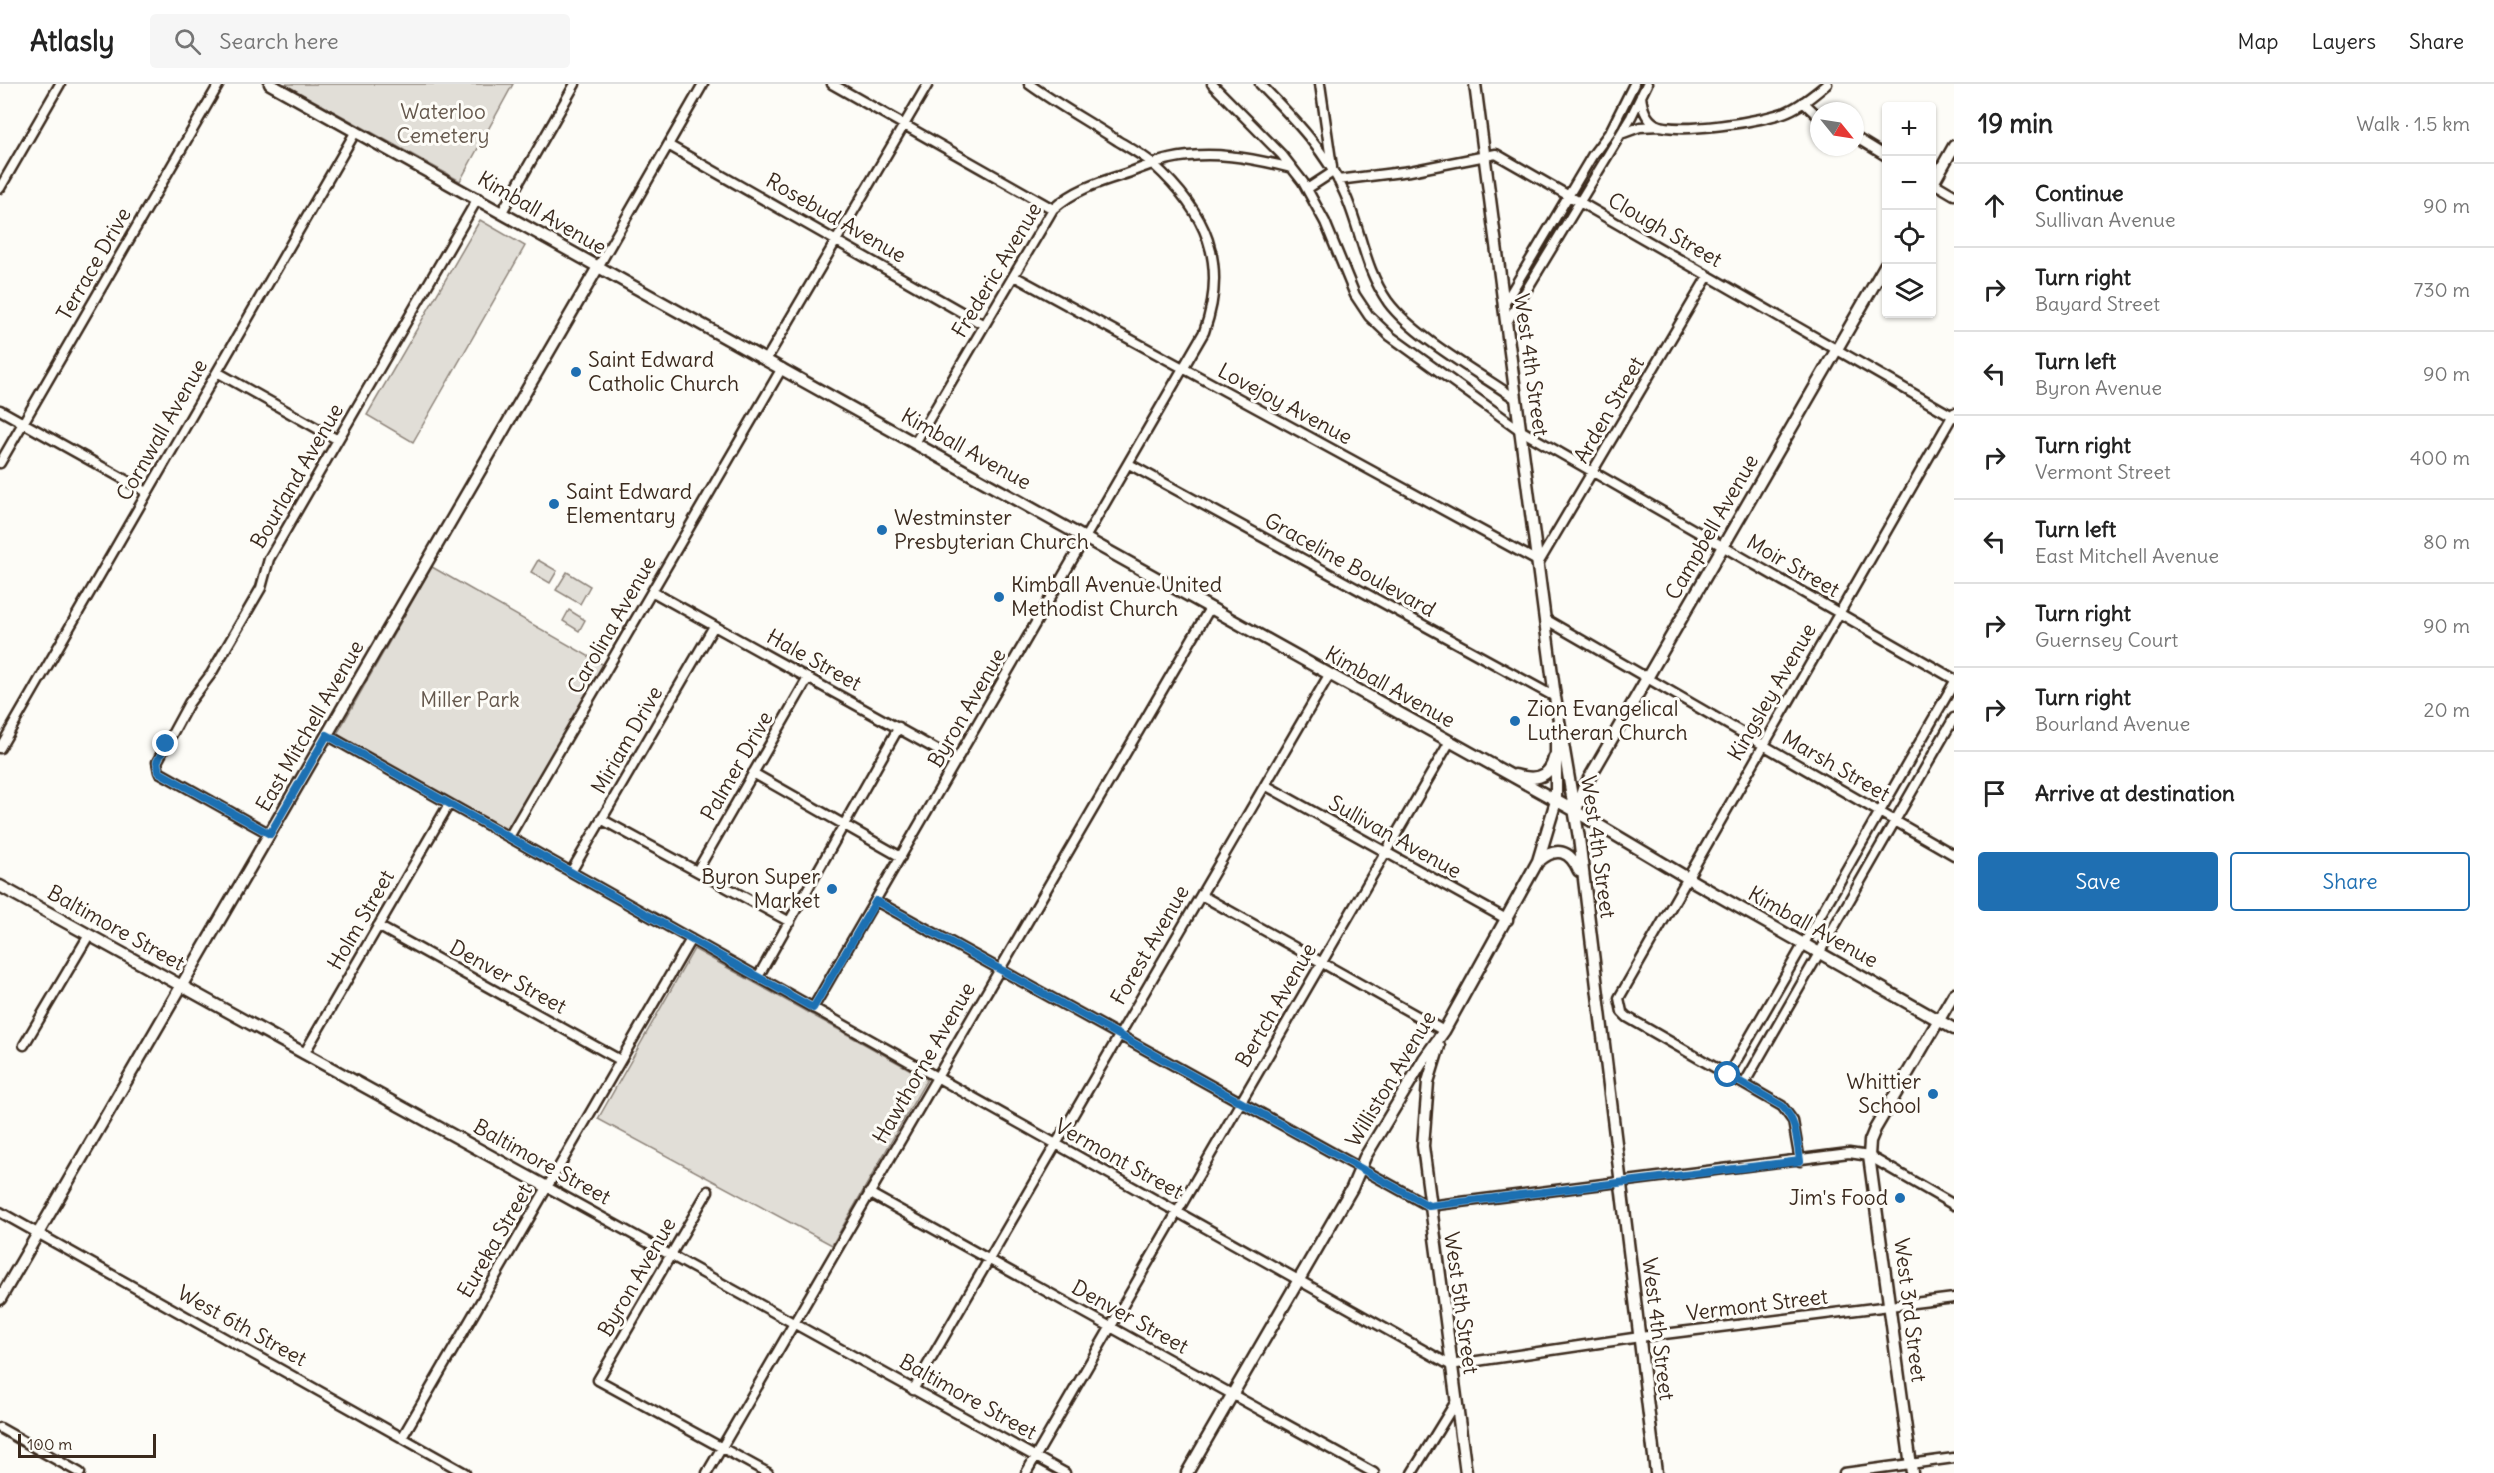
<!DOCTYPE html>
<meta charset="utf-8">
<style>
:root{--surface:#fff;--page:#f6f6f6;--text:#222;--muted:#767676;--line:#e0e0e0;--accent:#1f6fb2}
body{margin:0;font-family:Delius,sans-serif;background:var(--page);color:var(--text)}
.controls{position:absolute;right:18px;top:18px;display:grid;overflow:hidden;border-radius:6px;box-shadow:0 2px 4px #0004}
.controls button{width:54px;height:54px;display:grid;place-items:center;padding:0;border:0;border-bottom:2px solid var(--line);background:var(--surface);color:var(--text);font:30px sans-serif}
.compass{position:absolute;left:1810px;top:18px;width:54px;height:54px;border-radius:50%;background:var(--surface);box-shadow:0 2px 4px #0004;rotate:120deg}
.scale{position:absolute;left:18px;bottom:15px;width:138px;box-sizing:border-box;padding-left:6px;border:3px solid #3b2a1e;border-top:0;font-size:16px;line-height:21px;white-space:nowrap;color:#3b2a1e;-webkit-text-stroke:4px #fdfcf7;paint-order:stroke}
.stop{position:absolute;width:18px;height:18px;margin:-14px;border:4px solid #1f6fb2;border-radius:50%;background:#fff}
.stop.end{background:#1f6fb2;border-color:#fff;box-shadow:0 2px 6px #0008}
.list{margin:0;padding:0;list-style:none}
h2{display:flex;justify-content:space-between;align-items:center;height:78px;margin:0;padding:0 24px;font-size:26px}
h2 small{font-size:20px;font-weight:400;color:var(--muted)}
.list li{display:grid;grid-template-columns:39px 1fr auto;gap:18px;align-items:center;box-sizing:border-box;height:84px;padding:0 24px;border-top:2px solid var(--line)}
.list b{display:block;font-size:22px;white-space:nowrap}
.list p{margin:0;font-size:20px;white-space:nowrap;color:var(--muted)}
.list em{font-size:20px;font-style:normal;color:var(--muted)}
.actions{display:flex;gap:12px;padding:18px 24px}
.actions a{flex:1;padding:14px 0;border:2px solid var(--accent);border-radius:6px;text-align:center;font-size:21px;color:var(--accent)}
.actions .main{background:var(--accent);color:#fff}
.icon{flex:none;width:33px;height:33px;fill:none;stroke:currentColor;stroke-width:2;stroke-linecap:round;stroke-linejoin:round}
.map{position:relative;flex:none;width:1954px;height:1389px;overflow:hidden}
header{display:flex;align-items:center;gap:36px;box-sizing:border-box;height:84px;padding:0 30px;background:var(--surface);border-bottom:2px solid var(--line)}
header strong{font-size:28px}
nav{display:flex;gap:33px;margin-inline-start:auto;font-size:21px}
.search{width:420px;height:54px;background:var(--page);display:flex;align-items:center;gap:15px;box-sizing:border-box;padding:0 21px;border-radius:6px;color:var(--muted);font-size:22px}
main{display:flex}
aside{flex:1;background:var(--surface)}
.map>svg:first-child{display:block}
.green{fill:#e1ded7;stroke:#8e847a;stroke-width:1.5}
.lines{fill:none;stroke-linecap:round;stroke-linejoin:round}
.street-casing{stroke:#3b2a1e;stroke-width:13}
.secondary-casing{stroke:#3b2a1e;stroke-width:15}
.street{stroke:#fdfcf7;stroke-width:8}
.secondary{stroke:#fdfcf7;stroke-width:10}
.route{stroke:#1f6fb2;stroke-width:8}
.poi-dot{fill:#1f6fb2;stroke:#fdfcf7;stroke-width:2}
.labels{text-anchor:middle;stroke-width:6;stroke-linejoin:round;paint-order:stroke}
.park-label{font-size:21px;fill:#64574c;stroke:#fdfcf7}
.street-label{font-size:21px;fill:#3b2a1e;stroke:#fdfcf7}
.poi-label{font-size:21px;fill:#3b2a1e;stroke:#fdfcf7;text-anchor:start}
</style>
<header>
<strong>Atlasly</strong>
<div class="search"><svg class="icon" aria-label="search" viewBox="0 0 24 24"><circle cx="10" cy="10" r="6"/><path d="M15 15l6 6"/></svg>Search here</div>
<nav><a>Map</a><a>Layers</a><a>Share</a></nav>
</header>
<main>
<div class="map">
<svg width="1954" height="1389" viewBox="0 0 1954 1389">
<rect width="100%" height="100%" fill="#fdfcf7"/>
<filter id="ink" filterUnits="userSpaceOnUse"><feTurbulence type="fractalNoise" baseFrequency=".0167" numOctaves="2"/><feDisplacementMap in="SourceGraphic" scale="12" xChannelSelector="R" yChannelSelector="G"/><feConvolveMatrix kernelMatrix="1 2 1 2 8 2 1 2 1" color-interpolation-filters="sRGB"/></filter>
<g filter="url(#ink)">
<!-- green -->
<path class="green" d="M 284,0 L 513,0 L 460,97 Z
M 480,136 L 525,162 L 413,358 L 367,331 Z
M 538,476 L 557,487 L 550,499 L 531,488 Z
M 432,483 L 604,581 L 507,748 L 337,650 Z
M 567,488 L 590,502 L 580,520 L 556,506 Z
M 569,526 L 585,536 L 579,547 L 563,537 Z
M 694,865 L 927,995 L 832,1161 L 598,1035 Z"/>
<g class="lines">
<!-- street casing -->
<g class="street-casing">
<path id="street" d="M 832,0 L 1053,125
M 1212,0 L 1282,71 L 1303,98 L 1325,138 L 1355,211 L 1369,232 L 1390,252 L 1520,346 L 1954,595
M 1260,0 C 1291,32 1326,67 1344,108 C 1361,145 1364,184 1388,218 C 1414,253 1479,289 1516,315
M 1320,0 L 1332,83
M 1641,12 C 1642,22 1645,34 1655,40 C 1676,51 1766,37 1788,27 C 1802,21 1815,10 1827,0
M 1803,18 L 1819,33
M 1621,50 L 1640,43 L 1660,42
M 1855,53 L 1886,72
M 668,61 L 984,241
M 1338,96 L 1410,87 L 1496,70 L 1954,333
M 1932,98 L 1954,111
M 0,104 L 60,0
M 1307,105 L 1333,88
M 502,128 L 575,0
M 598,183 L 703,0
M 1014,192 L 1539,478 L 1708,192
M 1503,222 L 1592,72 L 1610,48 L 1634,0
M 1506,240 L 1631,33 L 1647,0
M 766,276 L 928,0
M 217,288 L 338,356
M 0,326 L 147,408
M 915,359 L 1053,125 C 1073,107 1096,99 1122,91 C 1138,86 1153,78 1170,75 C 1212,66 1251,74 1292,84
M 0,379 L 219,0
M 1129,380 L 1555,613
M 653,508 L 957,677
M 1545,535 L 1954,771
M 327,651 L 1450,1281 L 1640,1253 L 1954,1214
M 0,664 L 356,47
M 753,689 L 901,773
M 1265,701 L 1508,836
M 601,735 L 790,838
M 270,750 L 159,688 L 157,678 L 189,619 L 211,590 L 261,504 L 269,475 L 478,114
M 509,753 L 782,284
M 697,787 L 808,594
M 571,788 L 714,542
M 1201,811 L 1444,947
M 876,817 L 1429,1122 L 1849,1069 L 1869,1072 L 1954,1121
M 378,842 L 620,976
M 758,893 L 899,643
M 813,924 L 1204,248 C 1229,178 1206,128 1153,80 C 1143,71 1130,64 1118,57 C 1089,38 1058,21 1029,0
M 24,961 L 89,851
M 304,970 L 449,720
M 1728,991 L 1954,599
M 1744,1000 L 1954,634
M 1800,1077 L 1793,1037 L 1782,1022 L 1627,933 L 1622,928 L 1619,914 L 1954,329
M 547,1103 L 1065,1389
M 708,1107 L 598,1296 L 768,1389
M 869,1109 L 1374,1389
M 0,1128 L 465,1389
M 913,1306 L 1329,591
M 0,1344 L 80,1389
M 403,1352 L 691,855
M 707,1389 L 1210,524
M 1026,1389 L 1449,659
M 1412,1389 L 1455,1319
M 1844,1389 L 1954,1374"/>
</g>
<!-- secondary casing -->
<g class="secondary-casing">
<path id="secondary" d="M 270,0 L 1575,727 L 1696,799 L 1954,945
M 1475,0 L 1555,613 L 1579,754 L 1656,1389
M 1932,101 L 1954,62
M 1515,691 C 1533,696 1549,696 1554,674
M 1576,727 L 1583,705 L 1886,180
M 1539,777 C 1556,762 1570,766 1579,787
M 0,802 L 547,1103
M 1439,962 L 1428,998 L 1423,1062 L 1466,1389
M 0,1215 L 598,183
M 1187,1389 L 1352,1104 L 1365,1073 L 1424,975 L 1444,947 L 1538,777 L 1556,717 L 1556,649
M 1912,1389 L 1869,1072 L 1870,1057 L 1875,1045 L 1954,910"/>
</g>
<!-- street -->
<use href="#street" class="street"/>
<!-- secondary -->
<use href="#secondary" class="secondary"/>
</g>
</g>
<g class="lines" filter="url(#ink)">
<!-- route -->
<path class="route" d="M 166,660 L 157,678 L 159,688 L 270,750 L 327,651 L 813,924 L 876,817 L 1429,1122 L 1800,1077 C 1797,1057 1797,1037 1782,1022 L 1728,991"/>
</g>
<!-- markers -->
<g class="poi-dot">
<circle cx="576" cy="288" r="6"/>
<circle cx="554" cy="420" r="6"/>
<circle cx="882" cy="446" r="6"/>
<circle cx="999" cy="513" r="6"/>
<circle cx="1515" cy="637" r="6"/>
<circle cx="832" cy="805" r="6"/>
<circle cx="1933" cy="1010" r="6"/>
<circle cx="1900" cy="1114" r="6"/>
</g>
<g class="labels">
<!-- park labels -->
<g class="park-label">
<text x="443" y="35">Waterloo<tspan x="443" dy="24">Cemetery</tspan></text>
<text x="470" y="623">Miller Park</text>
</g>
<!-- street labels -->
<g class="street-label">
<text transform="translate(542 129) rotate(30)" y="7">Kimball Avenue</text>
<text transform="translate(836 134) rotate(30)" y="7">Rosebud Avenue</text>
<text transform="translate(1665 146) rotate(30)" y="7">Clough Street</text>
<text transform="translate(94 180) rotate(-60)" y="7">Terrace Drive</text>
<text transform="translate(997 186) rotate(-59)" y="7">Frederic Avenue</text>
<text transform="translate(1531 281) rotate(82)" y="7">West 4th Street</text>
<text transform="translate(1285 320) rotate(28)" y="7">Lovejoy Avenue</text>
<text transform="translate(1609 326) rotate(-60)" y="7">Arden Street</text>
<text transform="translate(162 346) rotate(-60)" y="7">Cornwall Avenue</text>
<text transform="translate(966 365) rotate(29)" y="7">Kimball Avenue</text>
<text transform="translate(297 392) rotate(-60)" y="7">Bourland Avenue</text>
<text transform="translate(1712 443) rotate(-60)" y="7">Campbell Avenue</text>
<text transform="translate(1350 481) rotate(29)" y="7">Graceline Boulevard</text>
<text transform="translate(1793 482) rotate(30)" y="7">Moir Street</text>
<text transform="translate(612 541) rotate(-60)" y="7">Carolina Avenue</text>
<text transform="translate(814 576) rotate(29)" y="7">Hale Street</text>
<text transform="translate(1390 603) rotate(29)" y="7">Kimball Avenue</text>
<text transform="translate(1772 608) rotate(-60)" y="7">Kingsley Avenue</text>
<text transform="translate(967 624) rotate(-60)" y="7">Byron Avenue</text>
<text transform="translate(310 642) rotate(-60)" y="7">East Mitchell Avenue</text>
<text transform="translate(627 656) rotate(-60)" y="7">Miriam Drive</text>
<text transform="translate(737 682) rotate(-60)" y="7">Palmer Drive</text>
<text transform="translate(1836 682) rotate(30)" y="7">Marsh Street</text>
<text transform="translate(1395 753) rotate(29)" y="7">Sullivan Avenue</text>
<text transform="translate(1598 763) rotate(82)" y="7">West 4th Street</text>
<text transform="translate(361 836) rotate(-60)" y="7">Holm Street</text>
<text transform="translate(1813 843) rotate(29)" y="7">Kimball Avenue</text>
<text transform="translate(116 844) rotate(29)" y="7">Baltimore Street</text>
<text transform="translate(1150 861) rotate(-60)" y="7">Forest Avenue</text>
<text transform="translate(508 893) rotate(29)" y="7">Denver Street</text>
<text transform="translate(1276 921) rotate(-60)" y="7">Bertch Avenue</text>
<text transform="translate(924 979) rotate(-60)" y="7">Hawthorne Avenue</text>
<text transform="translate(1391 995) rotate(-59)" y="7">Williston Avenue</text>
<text transform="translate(1119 1075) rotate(29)" y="7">Vermont Street</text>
<text transform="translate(542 1078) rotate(29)" y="7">Baltimore Street</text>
<text transform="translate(495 1157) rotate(-60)" y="7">Eureka Street</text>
<text transform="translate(637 1193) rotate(-60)" y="7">Byron Avenue</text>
<text transform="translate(1461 1219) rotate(82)" y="7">West 5th Street</text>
<text transform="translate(1757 1221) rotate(-7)" y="7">Vermont Street</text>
<text transform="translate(1910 1226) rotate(83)" y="7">West 3rd Street</text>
<text transform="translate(1130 1233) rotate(29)" y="7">Denver Street</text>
<text transform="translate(242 1242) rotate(29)" y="7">West 6th Street</text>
<text transform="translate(1658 1245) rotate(83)" y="7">West 4th Street</text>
<text transform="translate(968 1313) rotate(29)" y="7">Baltimore Street</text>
</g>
<!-- poi labels -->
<g class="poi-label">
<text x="588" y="283">Saint Edward<tspan x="588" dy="24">Catholic Church</tspan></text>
<text x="566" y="415">Saint Edward<tspan x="566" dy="24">Elementary</tspan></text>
<text x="894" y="441">Westminster<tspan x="894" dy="24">Presbyterian Church</tspan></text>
<text x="1011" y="508">Kimball Avenue United<tspan x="1011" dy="24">Methodist Church</tspan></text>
<text x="1527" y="632">Zion Evangelical<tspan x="1527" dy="24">Lutheran Church</tspan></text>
<text x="820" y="800" text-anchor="end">Byron Super<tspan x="820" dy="24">Market</tspan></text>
<text x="1921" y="1005" text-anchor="end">Whittier<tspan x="1921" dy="24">School</tspan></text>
<text x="1888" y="1121" text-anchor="end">Jim's Food</text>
</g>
</g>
</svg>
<div class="controls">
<button>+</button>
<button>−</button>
<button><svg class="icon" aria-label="locate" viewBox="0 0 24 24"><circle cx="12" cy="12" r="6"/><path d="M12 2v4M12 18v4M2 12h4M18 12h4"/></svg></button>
<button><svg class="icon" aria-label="layers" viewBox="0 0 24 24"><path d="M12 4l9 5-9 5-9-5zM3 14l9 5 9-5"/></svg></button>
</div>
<svg class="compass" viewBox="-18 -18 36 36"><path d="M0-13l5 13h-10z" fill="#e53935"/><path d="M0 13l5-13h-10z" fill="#767676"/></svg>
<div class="scale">100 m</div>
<div class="stop" style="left:1728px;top:991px"></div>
<div class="stop end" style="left:166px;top:660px"></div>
</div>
<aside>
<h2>19 min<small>Walk · 1.5 km</small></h2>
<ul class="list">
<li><svg class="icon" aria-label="ahead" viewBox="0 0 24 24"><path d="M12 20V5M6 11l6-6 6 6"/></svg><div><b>Continue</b><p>Sullivan Avenue</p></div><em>90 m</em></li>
<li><svg class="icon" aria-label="right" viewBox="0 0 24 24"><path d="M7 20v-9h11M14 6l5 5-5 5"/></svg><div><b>Turn right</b><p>Bayard Street</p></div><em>730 m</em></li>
<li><svg class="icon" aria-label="left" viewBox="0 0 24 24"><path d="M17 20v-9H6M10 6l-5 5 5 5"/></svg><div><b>Turn left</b><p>Byron Avenue</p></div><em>90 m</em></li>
<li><svg class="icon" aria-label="right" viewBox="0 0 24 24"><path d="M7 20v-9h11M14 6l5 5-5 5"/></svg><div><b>Turn right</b><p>Vermont Street</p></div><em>400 m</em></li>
<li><svg class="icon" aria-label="left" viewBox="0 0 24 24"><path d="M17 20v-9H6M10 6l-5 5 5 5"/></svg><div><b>Turn left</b><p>East Mitchell Avenue</p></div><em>80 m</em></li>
<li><svg class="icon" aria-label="right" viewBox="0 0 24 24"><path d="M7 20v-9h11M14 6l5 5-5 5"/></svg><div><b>Turn right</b><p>Guernsey Court</p></div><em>90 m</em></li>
<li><svg class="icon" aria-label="right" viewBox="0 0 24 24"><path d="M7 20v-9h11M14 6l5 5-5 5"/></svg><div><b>Turn right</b><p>Bourland Avenue</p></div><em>20 m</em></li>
<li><svg class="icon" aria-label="arrive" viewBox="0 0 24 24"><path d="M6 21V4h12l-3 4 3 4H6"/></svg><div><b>Arrive at destination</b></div></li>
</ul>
<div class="actions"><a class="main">Save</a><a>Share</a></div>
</aside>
</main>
